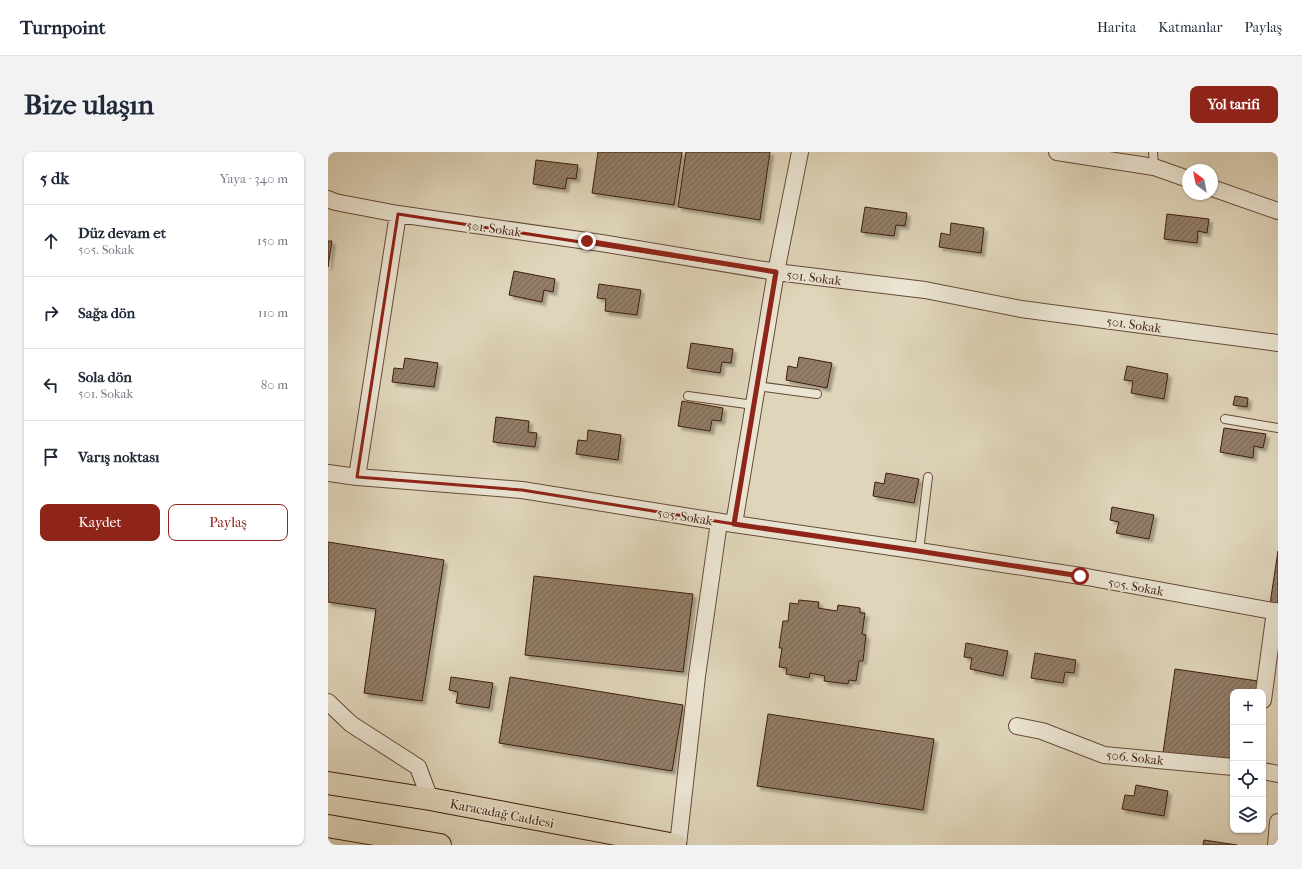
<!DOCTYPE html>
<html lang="tr">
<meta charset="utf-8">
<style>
:root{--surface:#fff;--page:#f2f2f3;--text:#1f2937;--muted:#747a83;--line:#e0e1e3;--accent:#8f2418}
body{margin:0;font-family:"IM FELL French Canon",serif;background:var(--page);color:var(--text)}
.controls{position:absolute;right:12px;bottom:12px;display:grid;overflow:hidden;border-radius:8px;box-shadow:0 1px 3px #0004}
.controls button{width:36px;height:36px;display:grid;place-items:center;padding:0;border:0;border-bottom:1px solid var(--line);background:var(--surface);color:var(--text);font:20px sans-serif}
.compass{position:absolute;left:854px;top:12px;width:36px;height:36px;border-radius:50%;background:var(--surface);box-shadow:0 1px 3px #0004;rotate:328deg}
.stop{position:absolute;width:12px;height:12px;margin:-9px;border:3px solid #8f2418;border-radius:50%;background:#fff}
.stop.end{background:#8f2418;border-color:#fff;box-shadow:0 1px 4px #0008}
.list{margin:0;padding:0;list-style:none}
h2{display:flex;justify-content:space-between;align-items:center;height:52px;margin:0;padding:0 16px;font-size:17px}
h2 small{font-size:13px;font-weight:400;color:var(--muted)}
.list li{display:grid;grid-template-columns:26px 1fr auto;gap:12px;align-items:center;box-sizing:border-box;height:72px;padding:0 16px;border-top:1px solid var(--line)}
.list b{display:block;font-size:15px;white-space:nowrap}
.list p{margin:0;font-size:13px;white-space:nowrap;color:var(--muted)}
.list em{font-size:13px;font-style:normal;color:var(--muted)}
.actions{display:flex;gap:8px;padding:12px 16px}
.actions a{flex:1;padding:9px 0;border:1px solid var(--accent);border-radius:8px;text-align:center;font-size:14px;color:var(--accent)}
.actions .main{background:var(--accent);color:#fff}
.icon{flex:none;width:22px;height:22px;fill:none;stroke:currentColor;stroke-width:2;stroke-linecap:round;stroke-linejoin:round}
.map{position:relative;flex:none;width:950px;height:693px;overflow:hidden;border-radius:8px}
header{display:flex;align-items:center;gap:24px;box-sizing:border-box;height:56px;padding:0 20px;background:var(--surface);border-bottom:1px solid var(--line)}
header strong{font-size:19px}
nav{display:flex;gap:22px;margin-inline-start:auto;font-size:14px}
.intro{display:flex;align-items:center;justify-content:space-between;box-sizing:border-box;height:96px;padding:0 24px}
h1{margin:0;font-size:28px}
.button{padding:10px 18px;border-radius:8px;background:var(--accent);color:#fff;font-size:14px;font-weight:700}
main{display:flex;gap:24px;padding:0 24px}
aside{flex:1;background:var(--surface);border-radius:8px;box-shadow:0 1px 3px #0004}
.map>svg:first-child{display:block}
.building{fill:url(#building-hatch);stroke:#3f1d0d;filter:url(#shadow)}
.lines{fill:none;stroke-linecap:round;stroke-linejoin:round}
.lane-casing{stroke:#674b38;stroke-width:10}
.street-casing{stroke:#674b38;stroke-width:18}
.highway-casing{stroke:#3f1d0d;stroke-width:24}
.lane{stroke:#eae4d2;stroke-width:8}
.street{stroke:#eae4d2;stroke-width:16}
.highway{stroke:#dfd5ba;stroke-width:22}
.route{stroke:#8f2418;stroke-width:5}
.marked{fill:none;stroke:#8f2418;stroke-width:3;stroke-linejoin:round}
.labels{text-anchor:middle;stroke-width:3;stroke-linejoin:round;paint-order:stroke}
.street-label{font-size:13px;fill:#3f1d0d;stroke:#eae4d2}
</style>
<header>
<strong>Turnpoint</strong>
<nav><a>Harita</a><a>Katmanlar</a><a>Paylaş</a></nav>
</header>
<div class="intro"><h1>Bize ulaşın</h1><a class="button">Yol tarifi</a></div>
<main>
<aside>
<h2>5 dk<small>Yaya · 340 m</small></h2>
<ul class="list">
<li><svg class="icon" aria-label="ahead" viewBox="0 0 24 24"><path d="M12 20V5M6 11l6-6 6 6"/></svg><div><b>Düz devam et</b><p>505. Sokak</p></div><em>150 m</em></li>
<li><svg class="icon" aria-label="right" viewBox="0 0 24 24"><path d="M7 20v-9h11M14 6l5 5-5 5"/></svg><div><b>Sağa dön</b></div><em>110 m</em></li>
<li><svg class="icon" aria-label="left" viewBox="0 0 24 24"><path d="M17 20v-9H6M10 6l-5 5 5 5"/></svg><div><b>Sola dön</b><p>501. Sokak</p></div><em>80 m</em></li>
<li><svg class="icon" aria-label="arrive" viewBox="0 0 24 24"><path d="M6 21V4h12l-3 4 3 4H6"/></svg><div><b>Varış noktası</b></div></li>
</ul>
<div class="actions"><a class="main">Kaydet</a><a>Paylaş</a></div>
</aside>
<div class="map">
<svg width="950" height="693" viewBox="0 0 950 693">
<defs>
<pattern id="building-hatch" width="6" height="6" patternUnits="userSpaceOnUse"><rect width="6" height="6" fill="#927d67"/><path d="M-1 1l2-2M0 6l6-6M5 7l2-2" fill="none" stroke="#796653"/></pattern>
<filter id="shadow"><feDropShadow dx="3.5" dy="3.5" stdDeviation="1" flood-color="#0004"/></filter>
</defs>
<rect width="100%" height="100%" fill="#dfd5ba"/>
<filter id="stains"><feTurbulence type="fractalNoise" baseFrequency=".005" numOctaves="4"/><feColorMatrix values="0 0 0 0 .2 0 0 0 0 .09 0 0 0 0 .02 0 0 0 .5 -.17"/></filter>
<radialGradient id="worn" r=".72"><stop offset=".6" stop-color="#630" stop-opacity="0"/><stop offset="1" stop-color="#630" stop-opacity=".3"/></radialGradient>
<!-- building -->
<path class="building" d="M 270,0 L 354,0 L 346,53 L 264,41 Z
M 358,0 L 442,0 L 432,68 L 350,55 Z
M 208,8 L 250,13 L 248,27 L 239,26 L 237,37 L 205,32 Z
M 537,55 L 579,61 L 577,74 L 568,73 L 566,84 L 533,80 Z
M 839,62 L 881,67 L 879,81 L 870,79 L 869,91 L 836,87 Z
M 623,71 L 656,76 L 653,101 L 611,95 L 613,81 L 622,83 Z
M 0,89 L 4,89 L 0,115 Z
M 186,119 L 227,127 L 225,140 L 216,138 L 214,150 L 181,143 Z
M 271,132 L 313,138 L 309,163 L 277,159 L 278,147 L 269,146 Z
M 363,191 L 405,197 L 403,211 L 394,210 L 392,221 L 359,216 Z
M 471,205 L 504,211 L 499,236 L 458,228 L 460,214 L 469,216 Z
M 77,206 L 110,211 L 106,235 L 64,230 L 66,216 L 75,217 Z
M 799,214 L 840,222 L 836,247 L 803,241 L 805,229 L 796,228 Z
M 907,244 L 920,246 L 919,255 L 905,253 Z
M 354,249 L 395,256 L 393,269 L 384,268 L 382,279 L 350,274 Z
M 168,265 L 201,269 L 200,280 L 209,281 L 207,295 L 165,290 Z
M 896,276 L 938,282 L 935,296 L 926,294 L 925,306 L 892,300 Z
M 260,278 L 293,283 L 290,308 L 248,302 L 250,288 L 259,289 Z
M 558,321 L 591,327 L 586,351 L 545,344 L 547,330 L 556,332 Z
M 784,355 L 826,363 L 821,387 L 788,381 L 791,370 L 782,368 Z
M 0,390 L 116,408 L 94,549 L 36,541 L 48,457 L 0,450 Z
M 950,399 L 950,453 L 942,452 Z
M 206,424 L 365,442 L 355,520 L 197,503 Z
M 471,448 L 491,450 L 490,456 L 509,459 L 510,453 L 532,456 L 532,461 L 537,461 L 534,482 L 538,483 L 535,509 L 531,509 L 528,529 L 521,528 L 520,532 L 496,529 L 497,524 L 482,521 L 481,526 L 458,522 L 459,516 L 451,515 L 454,496 L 451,496 L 455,469 L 460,469 L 462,451 L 470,452 Z
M 638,491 L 680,499 L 675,524 L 642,517 L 644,506 L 636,505 Z
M 707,501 L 748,508 L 746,521 L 737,520 L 735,531 L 703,526 Z
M 847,517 L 930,529 L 928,540 L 905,540 L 905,610 L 835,601 Z
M 123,525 L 165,531 L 161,556 L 128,551 L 130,540 L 121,538 Z
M 182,525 L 355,553 L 344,619 L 171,591 Z
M 440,562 L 606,587 L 595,658 L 429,634 Z
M 808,633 L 840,639 L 836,664 L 794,657 L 797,643 L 806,644 Z
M 876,688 L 909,693 L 875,693 Z"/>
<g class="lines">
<!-- lane casing -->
<g class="lane-casing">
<path id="lane" d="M 825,0 L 826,15
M 429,234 L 489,242
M 360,244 L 426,253
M 897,267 L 950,276
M 591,399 L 600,325"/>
</g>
<!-- street casing -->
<g class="street-casing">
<path id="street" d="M 729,0 L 826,15 L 860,27
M 884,36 L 950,59
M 0,47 L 7,50 L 70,62 L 273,91 L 448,120 L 597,138 L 693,157 L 950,191
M 0,321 L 29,325 L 194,338 L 406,372 L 591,399 L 759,425 L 950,460
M 29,325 L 70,62
M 406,372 L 448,120 L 472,0
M 935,548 L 947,459
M 0,550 L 23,572 L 90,615 L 102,647
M 689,574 L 714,579 L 776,603 L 905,615
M 935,619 L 950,622
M 350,693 L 369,524 L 391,370
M 948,693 L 950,670"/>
</g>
<!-- highway casing -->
<g class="highway-casing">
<path id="highway" d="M 0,631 L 102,647 L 347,693
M 0,674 L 112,693"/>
</g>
<!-- lane -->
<use href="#lane" class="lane"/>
<!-- street -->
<use href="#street" class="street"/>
<!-- highway -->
<use href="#highway" class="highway"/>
</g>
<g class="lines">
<!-- route -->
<path class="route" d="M 259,89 L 448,120 L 406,372 L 590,399 L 752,424"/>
</g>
<!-- marked area -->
<path class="marked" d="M 70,62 L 448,120 L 406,372 L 194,338 L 29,325 Z"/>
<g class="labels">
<!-- street labels -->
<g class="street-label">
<text transform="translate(166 76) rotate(8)" y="5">501. Sokak</text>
<text transform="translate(486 125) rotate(7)" y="5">501. Sokak</text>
<text transform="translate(806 172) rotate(8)" y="5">501. Sokak</text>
<text transform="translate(357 364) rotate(9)" y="5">505. Sokak</text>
<text transform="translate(808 434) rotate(10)" y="5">505. Sokak</text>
<text transform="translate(807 605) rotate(6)" y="5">506. Sokak</text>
<text transform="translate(174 661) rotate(11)" y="5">Karacadağ Caddesi</text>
</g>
</g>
<rect width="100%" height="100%" filter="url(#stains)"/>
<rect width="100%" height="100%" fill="url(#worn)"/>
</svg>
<div class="controls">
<button>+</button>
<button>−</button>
<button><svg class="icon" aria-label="locate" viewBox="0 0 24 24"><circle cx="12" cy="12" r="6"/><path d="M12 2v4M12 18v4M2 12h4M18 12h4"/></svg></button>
<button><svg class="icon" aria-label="layers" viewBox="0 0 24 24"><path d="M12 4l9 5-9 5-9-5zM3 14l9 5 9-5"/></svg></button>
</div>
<svg class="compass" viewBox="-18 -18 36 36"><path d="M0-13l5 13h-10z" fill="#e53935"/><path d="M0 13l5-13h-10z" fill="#747a83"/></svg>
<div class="stop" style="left:752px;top:424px"></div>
<div class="stop end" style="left:259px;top:89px"></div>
</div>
</main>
